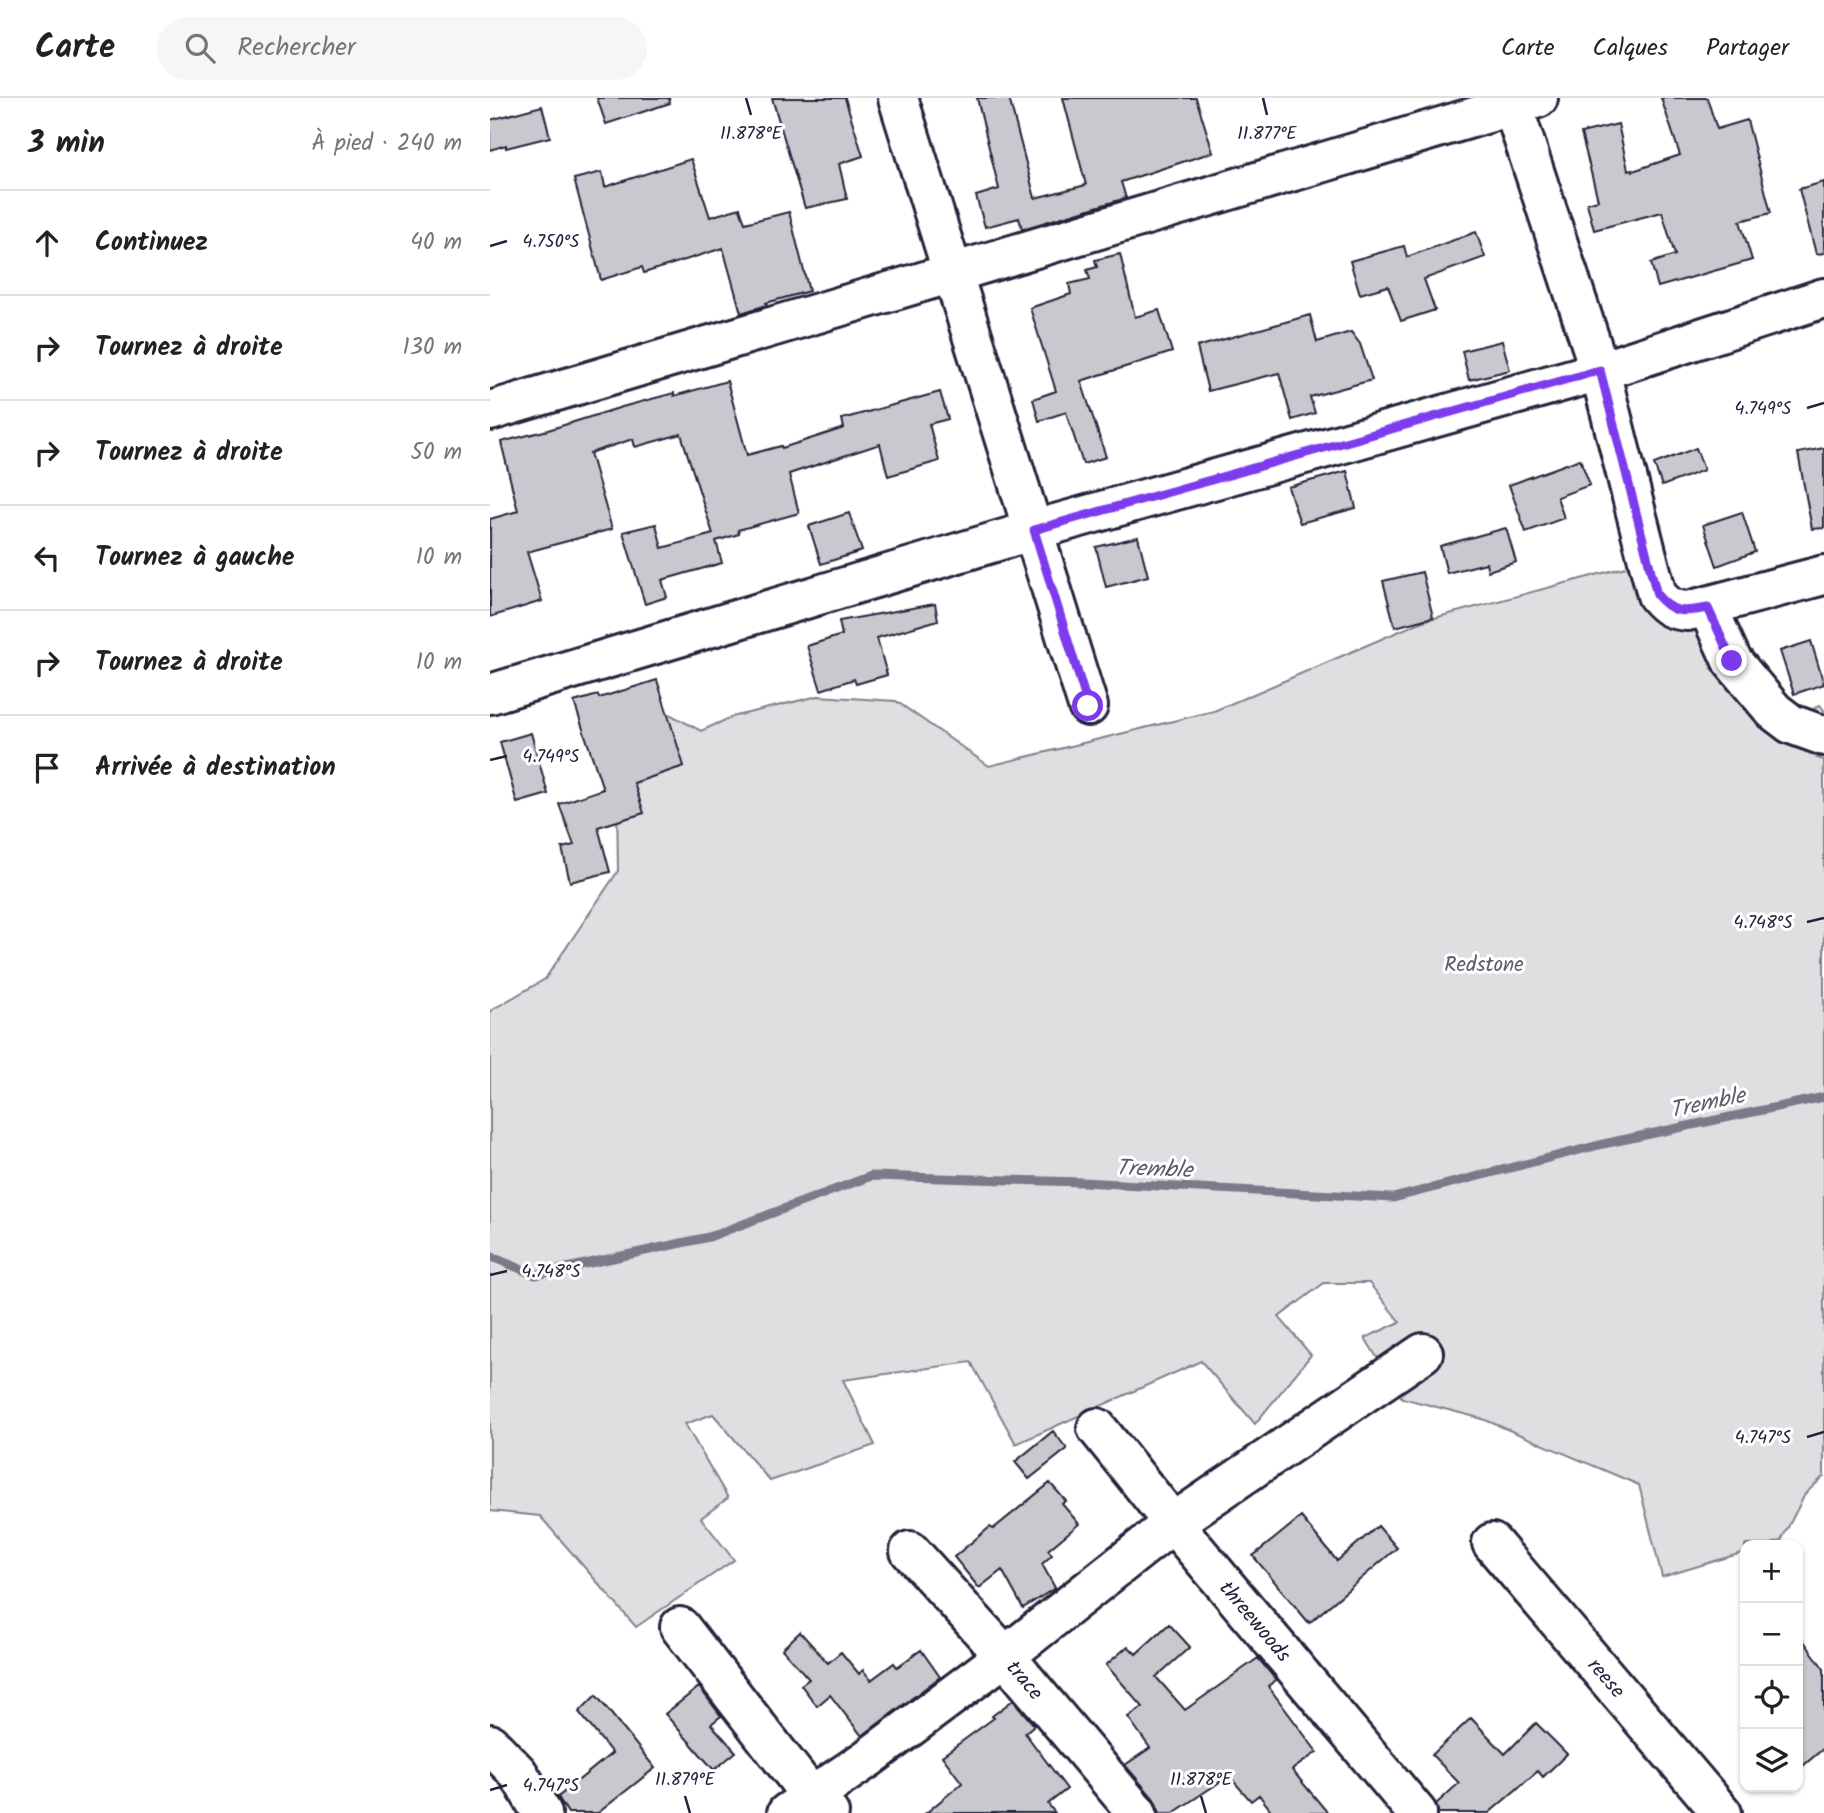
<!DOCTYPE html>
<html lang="fr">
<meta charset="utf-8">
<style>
:root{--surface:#fff;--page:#f6f6f6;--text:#222;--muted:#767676;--line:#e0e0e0}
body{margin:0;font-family:Kalam,sans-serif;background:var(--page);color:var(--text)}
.controls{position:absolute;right:21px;bottom:21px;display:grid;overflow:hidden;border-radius:14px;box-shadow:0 2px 5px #0004}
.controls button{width:63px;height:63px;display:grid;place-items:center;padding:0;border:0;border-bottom:2px solid var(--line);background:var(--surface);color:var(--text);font:35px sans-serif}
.stop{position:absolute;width:21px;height:21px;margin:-16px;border:5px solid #7c3aed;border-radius:50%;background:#fff}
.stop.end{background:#7c3aed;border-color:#fff;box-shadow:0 2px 7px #0008}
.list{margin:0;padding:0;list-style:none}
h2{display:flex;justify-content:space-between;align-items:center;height:91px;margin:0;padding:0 28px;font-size:30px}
h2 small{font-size:23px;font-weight:400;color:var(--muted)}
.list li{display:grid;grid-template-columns:46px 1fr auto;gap:21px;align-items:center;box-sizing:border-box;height:105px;padding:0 28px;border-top:2px solid var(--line)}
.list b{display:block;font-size:26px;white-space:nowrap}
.list em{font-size:23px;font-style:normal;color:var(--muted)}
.icon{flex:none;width:38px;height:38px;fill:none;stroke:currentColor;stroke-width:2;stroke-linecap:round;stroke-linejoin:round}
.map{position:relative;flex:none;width:1334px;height:1715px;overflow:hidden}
header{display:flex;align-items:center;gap:42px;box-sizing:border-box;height:98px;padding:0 35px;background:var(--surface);border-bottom:2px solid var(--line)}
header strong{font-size:33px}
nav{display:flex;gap:38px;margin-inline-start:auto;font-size:24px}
.search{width:490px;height:63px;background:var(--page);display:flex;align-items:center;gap:18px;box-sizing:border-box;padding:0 24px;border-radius:38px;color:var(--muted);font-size:26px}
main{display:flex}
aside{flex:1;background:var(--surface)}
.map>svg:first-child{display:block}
.green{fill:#dfdfe2;stroke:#80808e;stroke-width:2}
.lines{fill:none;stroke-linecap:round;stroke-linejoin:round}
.stream{stroke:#7a7a88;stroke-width:9}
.building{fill:#c8c8cf;stroke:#22223b;stroke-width:2}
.minor-casing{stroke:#22223b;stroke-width:44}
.minor{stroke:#fff;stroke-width:38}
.route{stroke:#7c3aed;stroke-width:9}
.ticks{fill:none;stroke:#22223b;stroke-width:2.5}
.labels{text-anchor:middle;stroke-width:6;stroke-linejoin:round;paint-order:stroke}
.park-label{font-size:21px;fill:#5b5b6d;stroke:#fff}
.street-label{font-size:21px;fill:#22223b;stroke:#fff}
.water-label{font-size:23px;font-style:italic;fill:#5c5c6f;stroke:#fff}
.ticks-label{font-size:18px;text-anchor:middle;fill:#22223b;stroke:#fff;stroke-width:6;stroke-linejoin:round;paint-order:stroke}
</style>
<header>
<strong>Carte</strong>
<div class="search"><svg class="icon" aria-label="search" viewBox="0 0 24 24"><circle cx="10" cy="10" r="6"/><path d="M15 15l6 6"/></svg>Rechercher</div>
<nav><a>Carte</a><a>Calques</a><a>Partager</a></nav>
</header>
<main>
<aside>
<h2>3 min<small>À pied · 240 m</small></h2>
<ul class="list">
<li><svg class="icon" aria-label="ahead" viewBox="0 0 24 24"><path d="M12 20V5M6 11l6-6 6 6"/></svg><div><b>Continuez</b></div><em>40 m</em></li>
<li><svg class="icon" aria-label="right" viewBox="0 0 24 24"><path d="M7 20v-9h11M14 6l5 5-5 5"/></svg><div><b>Tournez à droite</b></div><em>130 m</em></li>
<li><svg class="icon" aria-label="right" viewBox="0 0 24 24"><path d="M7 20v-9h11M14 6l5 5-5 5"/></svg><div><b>Tournez à droite</b></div><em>50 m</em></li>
<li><svg class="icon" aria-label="left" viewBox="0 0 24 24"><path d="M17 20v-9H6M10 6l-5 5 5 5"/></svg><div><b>Tournez à gauche</b></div><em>10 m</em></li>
<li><svg class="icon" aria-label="right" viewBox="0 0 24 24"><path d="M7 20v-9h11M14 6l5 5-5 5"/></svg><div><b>Tournez à droite</b></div><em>10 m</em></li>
<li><svg class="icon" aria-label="arrive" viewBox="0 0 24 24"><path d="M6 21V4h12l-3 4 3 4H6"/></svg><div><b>Arrivée à destination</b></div></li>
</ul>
</aside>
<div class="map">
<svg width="1334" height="1715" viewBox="0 0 1334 1715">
<rect width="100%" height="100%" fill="#fff"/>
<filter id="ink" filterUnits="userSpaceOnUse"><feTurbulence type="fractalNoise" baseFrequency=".0143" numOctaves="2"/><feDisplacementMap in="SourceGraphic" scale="14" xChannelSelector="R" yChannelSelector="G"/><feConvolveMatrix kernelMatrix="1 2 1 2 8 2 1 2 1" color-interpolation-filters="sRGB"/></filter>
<g filter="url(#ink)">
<!-- green -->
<path class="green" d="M 1166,461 L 1292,629 L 1330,607 L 1334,612 L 1334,654 L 1327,660 L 1334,662 L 1334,1378 L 1315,1396 L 1291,1443 L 1278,1447 L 1255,1447 L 1255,1454 L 1172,1479 L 1149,1387 L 993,1321 L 912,1300 L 875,1240 L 910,1224 L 879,1185 L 834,1185 L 789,1219 L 821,1257 L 765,1326 L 711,1263 L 526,1346 L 481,1264 L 353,1282 L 385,1347 L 280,1383 L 223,1316 L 195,1326 L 238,1400 L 211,1420 L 244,1462 L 146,1529 L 50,1418 L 0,1413 L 0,913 L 55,881 L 128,773 L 126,633 L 155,603 L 211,633 L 242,619 L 328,598 L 406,603 L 499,668 L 724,613 L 933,523 Z"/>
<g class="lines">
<!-- stream -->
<path class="stream" d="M 0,1158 L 45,1177 L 219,1139 L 381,1078 L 592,1084 L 903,1100 L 1113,1046 L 1334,999"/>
</g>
<!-- building -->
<path class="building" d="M 107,0 L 179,0 L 180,5 L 116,26 Z
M 282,0 L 355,0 L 373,58 L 349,66 L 357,101 L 315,110 Z
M 487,0 L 519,0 L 545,100 L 596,87 L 573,0 L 706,0 L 723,54 L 631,84 L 636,100 L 532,131 L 529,120 L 495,129 L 486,98 L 509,91 Z
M 1171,0 L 1217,0 L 1227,31 L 1257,22 L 1281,115 L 1250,123 L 1262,162 L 1168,189 L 1161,165 L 1185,157 L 1172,114 L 1104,132 L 1097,105 L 1108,102 L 1091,35 L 1128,26 L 1138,72 L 1142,71 L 1143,73 L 1190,57 Z
M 52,8 L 60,39 L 16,50 L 16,47 L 0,52 L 0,22 Z
M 201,61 L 220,119 L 250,110 L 255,125 L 299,114 L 319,193 L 276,205 L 277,207 L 251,215 L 233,150 L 154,175 L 152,169 L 111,182 L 84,81 L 112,74 L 115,89 Z
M 1334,84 L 1334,155 L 1326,156 L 1309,91 Z
M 986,134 L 995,159 L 934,181 L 945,212 L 911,223 L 898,188 L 870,196 L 860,163 L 914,148 L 917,159 Z
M 630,156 L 645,219 L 669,212 L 682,254 L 591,283 L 616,359 L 593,366 L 576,314 L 549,323 L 543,301 L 566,293 L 540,210 L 581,196 L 579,186 L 600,181 L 597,172 L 607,169 L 605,162 Z
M 820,217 L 827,244 L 861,234 L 870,246 L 882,282 L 820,299 L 825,315 L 802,322 L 789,275 L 718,293 L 707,249 Z
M 1012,243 L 1020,272 L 979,282 L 972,253 Z
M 237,283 L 257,357 L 291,348 L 292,350 L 354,330 L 352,321 L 450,294 L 458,321 L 439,326 L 449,363 L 398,378 L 390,346 L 299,376 L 309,415 L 248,432 L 249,436 L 226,443 L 232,465 L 172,482 L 177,499 L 155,506 L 133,434 L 166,426 L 172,450 L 223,436 L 191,336 L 145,349 L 143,341 L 100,355 L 122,431 L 37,454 L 52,503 L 0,519 L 0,421 L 28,413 L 11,344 L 58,332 L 132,309 L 184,295 L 184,298 Z
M 1206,350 L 1214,372 L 1172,388 L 1164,366 Z
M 1334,350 L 1334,430 L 1322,431 L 1308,355 Z
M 1090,361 L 1100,387 L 1067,399 L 1074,420 L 1036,434 L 1019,387 Z
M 857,373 L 866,410 L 810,425 L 798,389 Z
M 1252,414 L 1265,454 L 1227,468 L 1213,427 Z
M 359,415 L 372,453 L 331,466 L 319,428 Z
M 1016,430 L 1026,464 L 998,473 L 996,465 L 957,475 L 950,448 Z
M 648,439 L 658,478 L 616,489 L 606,449 Z
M 932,474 L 943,519 L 905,529 L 893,483 Z
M 445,506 L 448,522 L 387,540 L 397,577 L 366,586 L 364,581 L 331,592 L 317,548 L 352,537 L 349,523 Z
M 1321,543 L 1334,586 L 1304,596 L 1290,553 Z
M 167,582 L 194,668 L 144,685 L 154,715 L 108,729 L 120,774 L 80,784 L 72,750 L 84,747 L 69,706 L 113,691 L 84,604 L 108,597 L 109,600 Z
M 41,635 L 58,696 L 27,705 L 10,644 Z
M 563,1333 L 577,1351 L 539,1381 L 525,1364 Z
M 560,1385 L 576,1403 L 572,1406 L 589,1426 L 558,1452 L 562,1457 L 552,1466 L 565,1490 L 533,1510 L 512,1472 L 489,1490 L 464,1459 L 500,1429 L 503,1431 Z
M 811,1419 L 847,1463 L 888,1428 L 907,1450 L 819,1525 L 763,1458 Z
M 679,1526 L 700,1549 L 666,1579 L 695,1612 L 768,1560 L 786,1582 L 778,1588 L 827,1654 L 802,1672 L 838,1715 L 783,1715 L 769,1697 L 761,1703 L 739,1678 L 683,1715 L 670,1715 L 664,1701 L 635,1667 L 660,1650 L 638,1619 L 653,1609 L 616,1567 L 638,1548 L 646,1556 Z
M 310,1534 L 338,1565 L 351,1554 L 369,1576 L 373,1572 L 381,1582 L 404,1565 L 407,1569 L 431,1552 L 450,1579 L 372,1638 L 340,1597 L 327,1608 L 311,1587 L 319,1581 L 292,1551 Z
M 1308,1535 L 1334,1571 L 1334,1650 L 1308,1672 Z
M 209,1589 L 231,1618 L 221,1626 L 246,1654 L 224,1672 L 175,1616 Z
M 106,1597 L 165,1670 L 108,1715 L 78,1715 L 68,1699 L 122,1655 L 89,1614 Z
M 523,1602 L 544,1627 L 535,1635 L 577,1691 L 558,1706 L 565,1715 L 436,1715 L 472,1685 L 452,1658 L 504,1620 L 502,1618 Z
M 981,1620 L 1015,1656 L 1046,1625 L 1077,1656 L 1053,1679 L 1048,1673 L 999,1715 L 948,1715 L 946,1706 L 969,1685 L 942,1657 Z"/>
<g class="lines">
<!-- minor casing -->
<g class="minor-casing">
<g id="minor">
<path d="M 408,0 L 598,608"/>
<path d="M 1020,0 L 1110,273 L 1167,497 C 1177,509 1182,512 1198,513 L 1334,477"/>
<path d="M 0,313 L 1048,0"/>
<path d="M 1218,510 L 1242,563 L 1284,613 L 1301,626 L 1334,638"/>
<path d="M 0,596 L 544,432 L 1110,273 L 1334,200"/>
<path id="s1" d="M 607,1330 L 683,1425 L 927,1715"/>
<path id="s2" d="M 1002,1445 L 1232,1715"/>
<path id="s3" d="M 420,1453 L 515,1558 L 647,1715"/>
<path d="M 190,1529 L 321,1698 L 339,1715"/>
<path d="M 0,1646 L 28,1675 L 52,1715"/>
<path d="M 297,1715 L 377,1661 L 515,1558 L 683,1425 L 933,1255"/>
</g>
</g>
<!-- minor -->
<use href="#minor" class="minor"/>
</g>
</g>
<g class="lines" filter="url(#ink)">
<!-- route -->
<path class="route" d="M 598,608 L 544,432 L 1110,272 L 1167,497 C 1184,517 1193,514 1218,510 L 1242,563"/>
</g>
<!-- ticks -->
<path class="ticks" d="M 256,0 L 261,17M 773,0 L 777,17M 0,148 L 17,143M 1317,310 L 1334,305M 0,662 L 17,658M 1317,824 L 1334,820M 0,1177 L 17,1173M 1317,1339 L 1334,1334M 0,1692 L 17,1687M 195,1698 L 200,1715M 711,1698 L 716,1715"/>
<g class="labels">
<!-- park labels -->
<g class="park-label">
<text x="994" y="873">Redstone</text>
</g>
<!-- street labels -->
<g class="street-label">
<text dy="7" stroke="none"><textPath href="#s1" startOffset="250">threewoods</textPath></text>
<text dy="7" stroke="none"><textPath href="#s2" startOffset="177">reese</textPath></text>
<text dy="7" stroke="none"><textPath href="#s3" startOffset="173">trace</textPath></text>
</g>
<!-- water labels -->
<g class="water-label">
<text transform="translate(1217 1004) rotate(-12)" y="8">Tremble</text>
<text transform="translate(664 1070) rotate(2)" y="8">Tremble</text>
</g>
</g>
<g class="ticks-label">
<text x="261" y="41">11.878°E</text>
<text x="777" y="41">11.877°E</text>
<text x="61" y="149">4.750°S</text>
<text x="1273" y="316">4.749°S</text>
<text x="61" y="664">4.749°S</text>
<text x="1273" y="830">4.748°S</text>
<text x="61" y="1179">4.748°S</text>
<text x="1273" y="1345">4.747°S</text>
<text x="195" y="1687">11.879°E</text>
<text x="711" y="1687">11.878°E</text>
<text x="61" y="1693">4.747°S</text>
</g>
</svg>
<div class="controls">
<button>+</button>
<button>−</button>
<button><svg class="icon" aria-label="locate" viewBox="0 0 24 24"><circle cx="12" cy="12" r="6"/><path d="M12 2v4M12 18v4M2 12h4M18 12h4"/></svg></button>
<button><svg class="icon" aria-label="layers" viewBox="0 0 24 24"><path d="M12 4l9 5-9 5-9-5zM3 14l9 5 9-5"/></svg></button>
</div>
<div class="stop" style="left:598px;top:608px"></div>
<div class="stop end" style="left:1242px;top:563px"></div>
</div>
</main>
